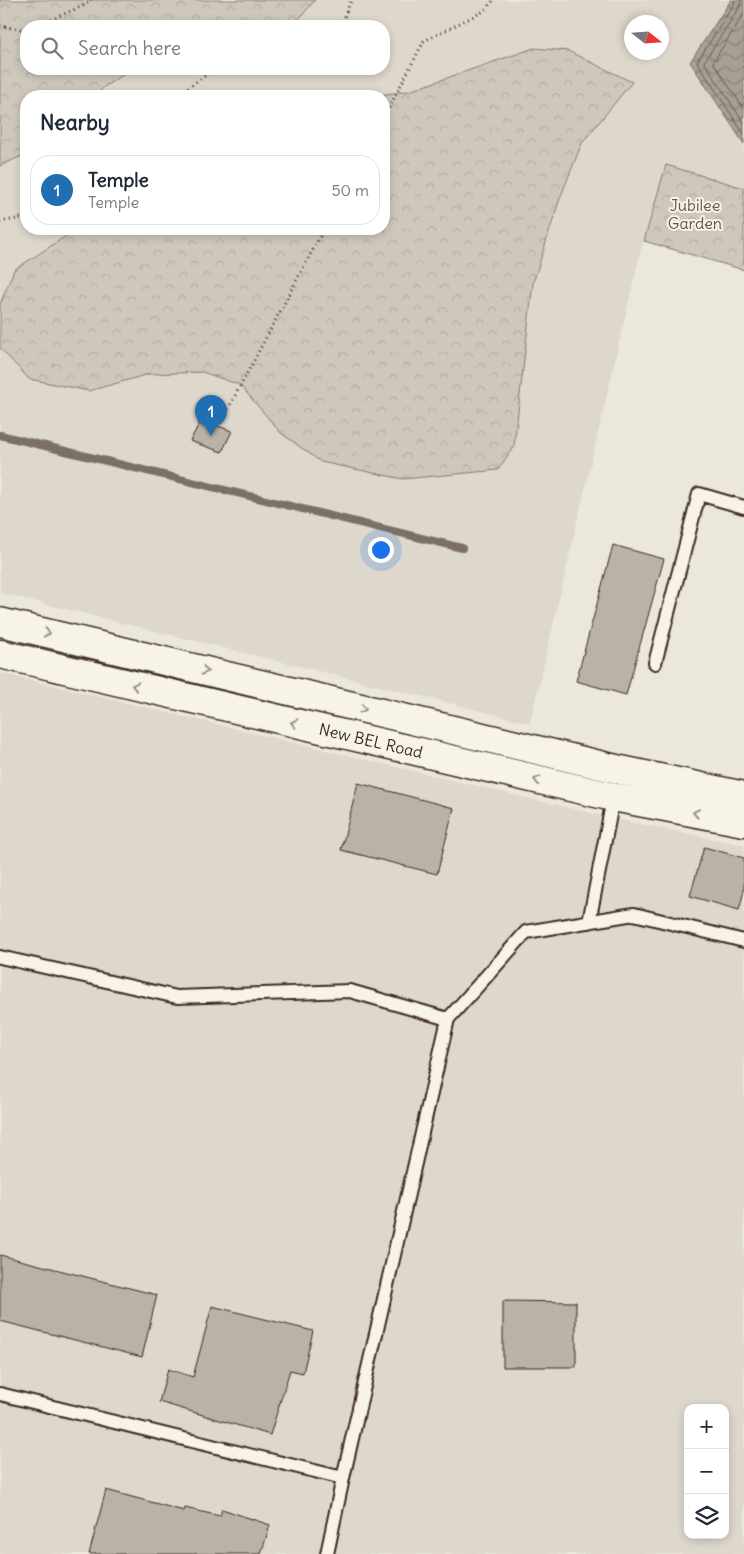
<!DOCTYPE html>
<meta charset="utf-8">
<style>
:root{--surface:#fff;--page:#f6f6f7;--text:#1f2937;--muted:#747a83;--line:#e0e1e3;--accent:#1f6fb2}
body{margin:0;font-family:Delius,sans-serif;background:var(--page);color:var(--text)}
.controls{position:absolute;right:15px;bottom:15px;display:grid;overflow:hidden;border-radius:10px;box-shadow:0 2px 8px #0003}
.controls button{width:45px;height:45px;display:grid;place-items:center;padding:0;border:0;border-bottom:1px solid var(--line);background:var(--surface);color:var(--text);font:25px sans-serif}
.compass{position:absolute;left:624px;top:15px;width:45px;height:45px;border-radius:50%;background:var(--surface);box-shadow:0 2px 8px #0003;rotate:107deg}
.you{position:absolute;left:380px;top:549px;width:18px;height:18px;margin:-12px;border:4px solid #fff;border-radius:50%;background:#1a73e8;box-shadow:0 0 0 8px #1a73e833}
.badge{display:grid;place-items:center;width:32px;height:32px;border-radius:50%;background:var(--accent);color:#fff;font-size:16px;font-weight:700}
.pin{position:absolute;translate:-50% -41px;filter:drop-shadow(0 1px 2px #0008)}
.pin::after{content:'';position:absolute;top:26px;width:18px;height:15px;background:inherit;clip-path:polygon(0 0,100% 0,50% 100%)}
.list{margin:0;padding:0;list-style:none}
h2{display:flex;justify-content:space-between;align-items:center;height:65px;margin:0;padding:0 20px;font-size:21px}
h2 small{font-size:16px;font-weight:400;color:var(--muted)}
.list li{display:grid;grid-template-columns:32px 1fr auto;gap:15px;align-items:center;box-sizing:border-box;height:70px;margin:0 10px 10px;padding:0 10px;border:1px solid var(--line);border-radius:20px}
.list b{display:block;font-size:19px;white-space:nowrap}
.list p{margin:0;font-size:16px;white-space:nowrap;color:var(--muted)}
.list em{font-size:16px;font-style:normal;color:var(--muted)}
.icon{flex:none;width:28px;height:28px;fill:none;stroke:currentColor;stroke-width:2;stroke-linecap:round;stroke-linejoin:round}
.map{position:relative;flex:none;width:744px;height:1554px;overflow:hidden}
.search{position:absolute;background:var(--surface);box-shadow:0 2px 8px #0003;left:20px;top:20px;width:370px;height:55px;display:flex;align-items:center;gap:12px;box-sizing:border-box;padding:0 18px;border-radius:20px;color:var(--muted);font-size:19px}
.panel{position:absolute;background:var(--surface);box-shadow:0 2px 8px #0003;left:20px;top:90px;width:370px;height:145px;border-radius:20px}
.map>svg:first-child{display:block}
.built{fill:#ddd7cc;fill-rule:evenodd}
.forest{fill:url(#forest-crowns);stroke:#84796d}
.water{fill:url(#water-waves);stroke:#7c7064}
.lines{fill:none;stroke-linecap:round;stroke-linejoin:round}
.shore{stroke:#67594d;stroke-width:1}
.stream{stroke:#7c7064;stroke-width:8}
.building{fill:#bab2a7;stroke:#3b2a1e}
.service-casing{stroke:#3b2a1e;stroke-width:16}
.secondary-casing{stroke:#3b2a1e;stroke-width:31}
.path{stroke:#3b2a1e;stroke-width:3;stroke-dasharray:1 4;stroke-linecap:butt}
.service{stroke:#f7f3e8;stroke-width:12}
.secondary{stroke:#f7f3e8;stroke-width:28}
.oneway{stroke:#998e83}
.labels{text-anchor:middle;stroke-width:4;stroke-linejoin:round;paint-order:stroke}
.park-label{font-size:16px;fill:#605246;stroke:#f7f3e8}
.street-label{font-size:16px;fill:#3b2a1e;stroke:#f7f3e8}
</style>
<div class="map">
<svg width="744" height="1554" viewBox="0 0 744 1554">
<defs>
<pattern id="forest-crowns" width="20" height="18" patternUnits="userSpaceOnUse" patternTransform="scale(1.25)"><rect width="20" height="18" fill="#cec8bc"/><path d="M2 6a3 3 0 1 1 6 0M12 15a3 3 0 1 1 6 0" fill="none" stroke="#b2aca1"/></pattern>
<pattern id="water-waves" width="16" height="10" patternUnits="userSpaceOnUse" patternTransform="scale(1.25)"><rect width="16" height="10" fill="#a89f93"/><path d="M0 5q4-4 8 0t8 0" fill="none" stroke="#8a8277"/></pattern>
</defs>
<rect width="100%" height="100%" fill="#ece7dc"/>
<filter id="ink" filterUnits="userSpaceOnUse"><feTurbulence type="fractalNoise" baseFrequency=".02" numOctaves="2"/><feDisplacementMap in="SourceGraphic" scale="10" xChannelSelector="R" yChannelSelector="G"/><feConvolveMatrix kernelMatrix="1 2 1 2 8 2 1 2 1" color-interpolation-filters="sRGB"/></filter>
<g filter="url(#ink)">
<!-- built -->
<path class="built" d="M 0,0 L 744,0 L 744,270 L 643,241 L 530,723 L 0,593 ZM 632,22 L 662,22 L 662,52 L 632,52 ZM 26,26 L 384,26 L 384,69 L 26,69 ZM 26,96 L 384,96 L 384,229 L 26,229 Z
M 0,673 L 616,819 L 744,845 L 744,1554 L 0,1554 ZM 688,1408 L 725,1408 L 725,1535 L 688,1535 Z"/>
<!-- forest -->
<path class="forest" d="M 0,0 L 315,0 L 293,26 L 26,26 L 26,69 L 133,69 L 105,86 L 95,96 L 26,96 L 26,154 L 0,166 Z
M 534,48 L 568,51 L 632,82 L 582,143 L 560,198 L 533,283 L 514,446 L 498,470 L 403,479 L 321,462 L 281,433 L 240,385 L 202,372 L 149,374 L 89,391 L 29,379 L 0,348 L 0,304 L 14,270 L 77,229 L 384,229 L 384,96 L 371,96 L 409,91 Z
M 666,165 L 744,188 L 744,270 L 644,241 Z"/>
<!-- water -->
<path class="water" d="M 731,0 L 744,0 L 744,144 L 690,62 Z"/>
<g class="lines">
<!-- shore -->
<path class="shore" d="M 735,0 L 734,4 L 697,62 L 744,134
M 741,0 L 739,8 L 704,62 L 744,123
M 744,14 L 713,62 L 744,109"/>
<!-- stream -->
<path class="stream" d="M 0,435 L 462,548"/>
</g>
<!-- building -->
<path class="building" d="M 201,420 L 232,431 L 222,452 L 190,441 Z
M 613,545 L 664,559 L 626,695 L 576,681 Z
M 358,783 L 454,808 L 437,874 L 341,850 Z
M 704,847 L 744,858 L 744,891 L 739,910 L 690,896 Z
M 0,1255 L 157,1295 L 142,1357 L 0,1321 Z
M 503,1301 L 576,1302 L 576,1367 L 503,1367 Z
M 212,1306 L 313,1331 L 303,1373 L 290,1370 L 270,1435 L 159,1402 L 168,1369 L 193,1377 Z
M 106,1490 L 184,1511 L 185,1508 L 220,1516 L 222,1509 L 270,1525 L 261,1554 L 89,1554 Z"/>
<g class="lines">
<!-- service casing -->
<g class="service-casing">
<path id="service" d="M 655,663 L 699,494 L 744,507
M 589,922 L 614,794
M 0,957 L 177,997 L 350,991 L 448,1019
M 0,1394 L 343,1478
M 327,1554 L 343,1478 L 448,1019 L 526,932 L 634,914 L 744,941"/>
</g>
<!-- secondary casing -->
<g class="secondary-casing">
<g id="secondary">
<path d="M 0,622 L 621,770 L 744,796"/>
<path id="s1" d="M 0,654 L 613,797 L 744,822"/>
</g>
</g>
<!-- path -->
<path class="path" d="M 0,26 L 26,30
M 37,26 L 89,3 L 91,0
M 341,26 L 351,0
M 175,96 L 215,69
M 384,117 L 424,41 L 484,11 L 494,0
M 0,222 L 26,217
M 228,409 L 324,229"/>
<!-- service -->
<use href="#service" class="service"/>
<!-- secondary -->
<use href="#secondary" class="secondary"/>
</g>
<!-- one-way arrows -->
<defs><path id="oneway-chevron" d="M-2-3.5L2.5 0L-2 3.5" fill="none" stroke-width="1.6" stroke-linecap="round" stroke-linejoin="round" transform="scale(1.25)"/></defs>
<g class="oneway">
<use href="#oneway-chevron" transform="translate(47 633) rotate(13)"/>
<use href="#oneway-chevron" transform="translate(205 671) rotate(13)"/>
<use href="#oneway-chevron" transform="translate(135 686) rotate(-167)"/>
<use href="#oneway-chevron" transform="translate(363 709) rotate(13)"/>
<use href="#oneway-chevron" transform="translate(294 723) rotate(-167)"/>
<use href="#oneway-chevron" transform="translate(537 780) rotate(-167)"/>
<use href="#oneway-chevron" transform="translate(696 813) rotate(-169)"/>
</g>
</g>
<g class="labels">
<!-- park labels -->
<g class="park-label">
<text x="695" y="211">Jubilee<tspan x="695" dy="18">Garden</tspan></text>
</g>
<!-- street labels -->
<g class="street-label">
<text dy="6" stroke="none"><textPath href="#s1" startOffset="381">New BEL Road</textPath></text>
</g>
</g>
</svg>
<div class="controls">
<button>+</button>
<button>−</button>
<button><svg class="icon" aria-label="layers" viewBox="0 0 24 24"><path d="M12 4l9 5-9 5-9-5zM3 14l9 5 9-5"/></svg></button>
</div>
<svg class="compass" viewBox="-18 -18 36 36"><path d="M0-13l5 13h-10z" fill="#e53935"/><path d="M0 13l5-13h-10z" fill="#747a83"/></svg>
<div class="you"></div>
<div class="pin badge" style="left:211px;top:436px">1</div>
<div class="search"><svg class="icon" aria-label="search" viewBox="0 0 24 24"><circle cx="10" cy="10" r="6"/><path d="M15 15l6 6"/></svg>Search here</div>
<section class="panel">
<h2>Nearby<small></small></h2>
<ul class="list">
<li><span class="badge">1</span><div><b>Temple</b><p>Temple</p></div><em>50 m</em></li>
</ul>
</section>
</div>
